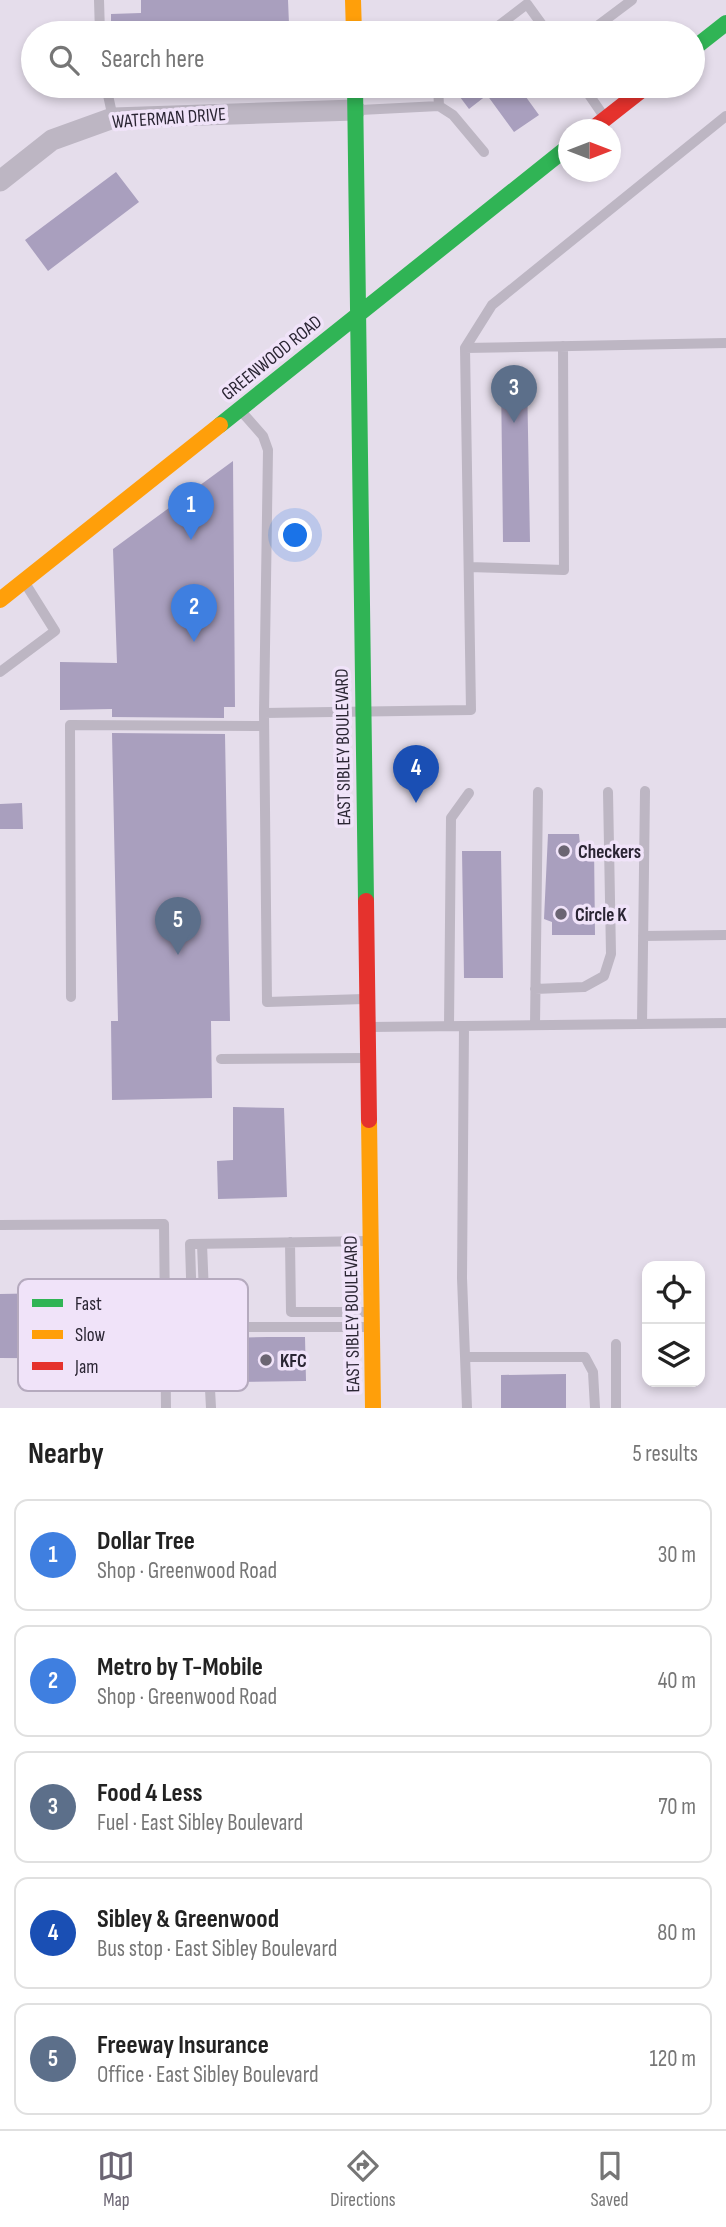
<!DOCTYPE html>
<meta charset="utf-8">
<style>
:root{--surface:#fff;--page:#f6f6f6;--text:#222;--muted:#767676;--line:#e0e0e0;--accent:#6b6573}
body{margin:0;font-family:"Sofia Sans Condensed",sans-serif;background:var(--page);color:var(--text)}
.controls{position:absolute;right:21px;bottom:21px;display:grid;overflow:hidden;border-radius:14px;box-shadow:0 4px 10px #0003}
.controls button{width:63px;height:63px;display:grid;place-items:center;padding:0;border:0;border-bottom:2px solid var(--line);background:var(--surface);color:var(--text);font:35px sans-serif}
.compass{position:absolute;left:558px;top:119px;width:63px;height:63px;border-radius:50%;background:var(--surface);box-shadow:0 4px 10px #0003;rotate:90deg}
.you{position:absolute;left:296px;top:536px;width:24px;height:24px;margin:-18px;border:5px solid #fff;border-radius:50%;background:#1a73e8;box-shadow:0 0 0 10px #1a73e833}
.badge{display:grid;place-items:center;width:46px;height:46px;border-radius:50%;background:var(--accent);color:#fff;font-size:23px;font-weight:700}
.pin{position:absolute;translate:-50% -58px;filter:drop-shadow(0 2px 4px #0008)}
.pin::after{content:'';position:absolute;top:37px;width:24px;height:21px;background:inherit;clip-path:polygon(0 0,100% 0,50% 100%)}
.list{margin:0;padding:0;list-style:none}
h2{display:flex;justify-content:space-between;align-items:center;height:91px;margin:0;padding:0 28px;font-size:30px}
h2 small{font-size:23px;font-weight:400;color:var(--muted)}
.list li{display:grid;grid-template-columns:46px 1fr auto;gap:21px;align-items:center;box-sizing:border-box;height:112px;margin:0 14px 14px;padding:0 14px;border:2px solid var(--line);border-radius:14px}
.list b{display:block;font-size:26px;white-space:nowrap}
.list p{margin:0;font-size:23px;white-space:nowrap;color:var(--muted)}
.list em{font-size:23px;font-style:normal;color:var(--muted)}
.icon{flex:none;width:38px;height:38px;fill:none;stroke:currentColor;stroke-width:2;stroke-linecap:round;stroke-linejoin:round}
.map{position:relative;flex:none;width:726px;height:1408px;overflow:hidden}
.search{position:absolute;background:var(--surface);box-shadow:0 4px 10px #0003;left:21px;right:21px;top:21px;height:77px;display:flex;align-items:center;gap:18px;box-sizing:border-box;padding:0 24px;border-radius:38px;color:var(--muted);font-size:26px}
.sheet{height:721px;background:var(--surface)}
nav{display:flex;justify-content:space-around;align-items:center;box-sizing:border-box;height:98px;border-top:2px solid var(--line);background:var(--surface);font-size:19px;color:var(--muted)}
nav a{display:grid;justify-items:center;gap:4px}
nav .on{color:var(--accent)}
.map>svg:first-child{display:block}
.building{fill:#a99fbe}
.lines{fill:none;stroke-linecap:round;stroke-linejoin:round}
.lane{stroke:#bdb6c3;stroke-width:10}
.street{stroke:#bdb6c3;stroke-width:21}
.fast{stroke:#30b455;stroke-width:16}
.slow{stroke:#ff9f0a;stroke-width:16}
.jam{stroke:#e5322d;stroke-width:16}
.poi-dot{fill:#6b6573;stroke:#f0e3f9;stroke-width:2.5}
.labels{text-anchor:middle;stroke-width:7;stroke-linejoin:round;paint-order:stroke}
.street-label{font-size:19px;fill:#2a2533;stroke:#f0e3f9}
.poi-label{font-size:19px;font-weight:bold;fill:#2a2533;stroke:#f0e3f9;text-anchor:start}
.key{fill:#f0e3f9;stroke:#b5aabe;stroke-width:2}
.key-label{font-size:19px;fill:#2a2533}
</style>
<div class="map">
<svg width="726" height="1408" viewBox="0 0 726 1408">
<rect width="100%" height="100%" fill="#e5ddeb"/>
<!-- building -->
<path class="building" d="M 141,0 L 288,0 L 289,24 L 207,26 L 208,33 L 111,33 L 111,14 L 141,13 Z
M 468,86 L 518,86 L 539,115 L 514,132 L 487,95 L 469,109 L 457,93 Z
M 116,172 L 139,202 L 48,271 L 25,240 Z
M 527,377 L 530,542 L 503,542 L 501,378 Z
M 233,461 L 235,707 L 224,707 L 224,718 L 112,717 L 112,709 L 60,710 L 60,662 L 117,663 L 113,549 Z
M 112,733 L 225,734 L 230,1021 L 211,1021 L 212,1098 L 112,1100 L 111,1021 L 118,1021 Z
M 22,803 L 23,829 L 0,829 L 0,804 Z
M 548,834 L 579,834 L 580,845 L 594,845 L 595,935 L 552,935 L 552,922 L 544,919 Z
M 462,851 L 501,851 L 503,978 L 464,978 Z
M 233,1107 L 284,1108 L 287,1197 L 218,1199 L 217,1161 L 233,1160 Z
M 52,1293 L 52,1312 L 80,1313 L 122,1313 L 122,1294 L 156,1294 L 157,1359 L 0,1358 L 0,1294 Z
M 268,1337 L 305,1337 L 306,1381 L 226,1382 L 226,1338 Z
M 566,1374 L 566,1408 L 501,1408 L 501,1375 Z"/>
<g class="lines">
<!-- lane -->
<path class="lane" d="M 99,0 L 100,33
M 489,33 L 527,4 L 548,33
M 588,33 L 632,0
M 106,86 L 113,118
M 583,86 L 605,118
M 439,106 L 453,115 L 484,152
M 360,110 L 439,106 L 438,86
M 465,348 L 492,305 L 726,116
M 241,411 L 263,436 L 268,450 L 264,713
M 469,567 L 564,570 L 563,346
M 0,672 L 55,631 L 25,583
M 643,936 L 726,935
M 535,989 L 584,987 L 604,976 L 611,954 L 608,792
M 71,997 L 70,725 L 264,726
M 364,999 L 267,1002 L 264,713 L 471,710 L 465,348 L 726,343
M 642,1024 L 645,791
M 535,1025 L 538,792
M 449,1026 L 451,818 L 469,793
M 464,1026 L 462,1278 L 467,1408
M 370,1027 L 726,1023
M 221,1059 L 365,1058
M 0,1225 L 164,1224 L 166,1408
M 290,1242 L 291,1312 L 369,1312
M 202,1244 L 205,1319 L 217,1327 L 370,1327
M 616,1344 L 616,1408
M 465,1357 L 585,1357 L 593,1372 L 595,1408
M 211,1408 L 209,1370 L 193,1343 L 190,1244 L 368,1241"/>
<!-- street -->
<path class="street" d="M 0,181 L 52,140 L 113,118 L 355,110"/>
<!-- fast -->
<path class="fast" d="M 693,49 L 726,23
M 355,86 L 366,901
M 220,425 L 568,147"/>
<!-- slow -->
<path class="slow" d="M 353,0 L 354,33
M 0,600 L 220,425
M 369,1120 L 373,1408"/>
<!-- jam -->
<path class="jam" d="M 591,130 L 647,86
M 366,901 L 369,1120"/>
</g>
<!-- markers -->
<g class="poi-dot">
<circle cx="564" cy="851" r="7"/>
<circle cx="561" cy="914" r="7"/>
<circle cx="266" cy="1360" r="7"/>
</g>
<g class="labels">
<!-- street labels -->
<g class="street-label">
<text transform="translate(169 117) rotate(-4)" y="7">WATERMAN DRIVE</text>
<text transform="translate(271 357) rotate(-39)" y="7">GREENWOOD ROAD</text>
<text transform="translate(342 747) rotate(-91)" y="7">EAST SIBLEY BOULEVARD</text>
<text transform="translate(351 1314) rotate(-91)" y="7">EAST SIBLEY BOULEVARD</text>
</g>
<!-- poi labels -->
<g class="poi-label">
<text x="578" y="858">Checkers</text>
<text x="575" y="921">Circle K</text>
<text x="280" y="1367">KFC</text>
</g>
</g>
<!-- legend -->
<rect x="18" y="1279" width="230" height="112" rx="10" class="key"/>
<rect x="32" y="1299" width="31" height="8" fill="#30b455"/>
<rect x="32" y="1330" width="31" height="9" fill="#ff9f0a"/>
<rect x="32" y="1362" width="31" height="8" fill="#e5322d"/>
<g class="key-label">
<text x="75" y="1310">Fast</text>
<text x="75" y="1341">Slow</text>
<text x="75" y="1373">Jam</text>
</g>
</svg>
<div class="controls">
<button><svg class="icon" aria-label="locate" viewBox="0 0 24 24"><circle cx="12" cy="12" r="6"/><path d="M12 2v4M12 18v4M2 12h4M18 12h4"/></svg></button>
<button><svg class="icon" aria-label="layers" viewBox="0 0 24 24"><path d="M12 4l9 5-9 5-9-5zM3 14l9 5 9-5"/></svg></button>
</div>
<svg class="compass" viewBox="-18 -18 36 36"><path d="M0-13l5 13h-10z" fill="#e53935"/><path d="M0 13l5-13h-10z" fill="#767676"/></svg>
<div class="you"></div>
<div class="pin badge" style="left:191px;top:540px;background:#3f7fe0">1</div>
<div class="pin badge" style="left:194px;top:642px;background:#3f7fe0">2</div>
<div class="pin badge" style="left:514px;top:423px;background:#5c6f8a">3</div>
<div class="pin badge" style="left:416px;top:803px;background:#1a4fb4">4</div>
<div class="pin badge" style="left:178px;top:955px;background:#5c6f8a">5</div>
<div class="search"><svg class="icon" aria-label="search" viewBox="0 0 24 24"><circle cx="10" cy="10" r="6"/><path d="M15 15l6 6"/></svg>Search here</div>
</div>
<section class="sheet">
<h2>Nearby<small>5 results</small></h2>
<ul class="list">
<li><span class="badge" style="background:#3f7fe0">1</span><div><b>Dollar Tree</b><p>Shop · Greenwood Road</p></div><em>30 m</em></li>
<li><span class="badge" style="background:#3f7fe0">2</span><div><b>Metro by T-Mobile</b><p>Shop · Greenwood Road</p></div><em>40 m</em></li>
<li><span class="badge" style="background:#5c6f8a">3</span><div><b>Food 4 Less</b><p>Fuel · East Sibley Boulevard</p></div><em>70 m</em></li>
<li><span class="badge" style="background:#1a4fb4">4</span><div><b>Sibley &amp; Greenwood</b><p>Bus stop · East Sibley Boulevard</p></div><em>80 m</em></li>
<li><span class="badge" style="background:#5c6f8a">5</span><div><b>Freeway Insurance</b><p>Office · East Sibley Boulevard</p></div><em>120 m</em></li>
</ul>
</section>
<nav>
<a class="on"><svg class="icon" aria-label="map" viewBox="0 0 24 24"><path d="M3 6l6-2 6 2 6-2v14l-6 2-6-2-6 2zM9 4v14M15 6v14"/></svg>Map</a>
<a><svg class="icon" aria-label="directions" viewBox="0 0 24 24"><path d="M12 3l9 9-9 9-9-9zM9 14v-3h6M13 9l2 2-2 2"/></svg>Directions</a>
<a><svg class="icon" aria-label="saved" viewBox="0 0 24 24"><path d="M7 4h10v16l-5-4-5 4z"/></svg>Saved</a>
</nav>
